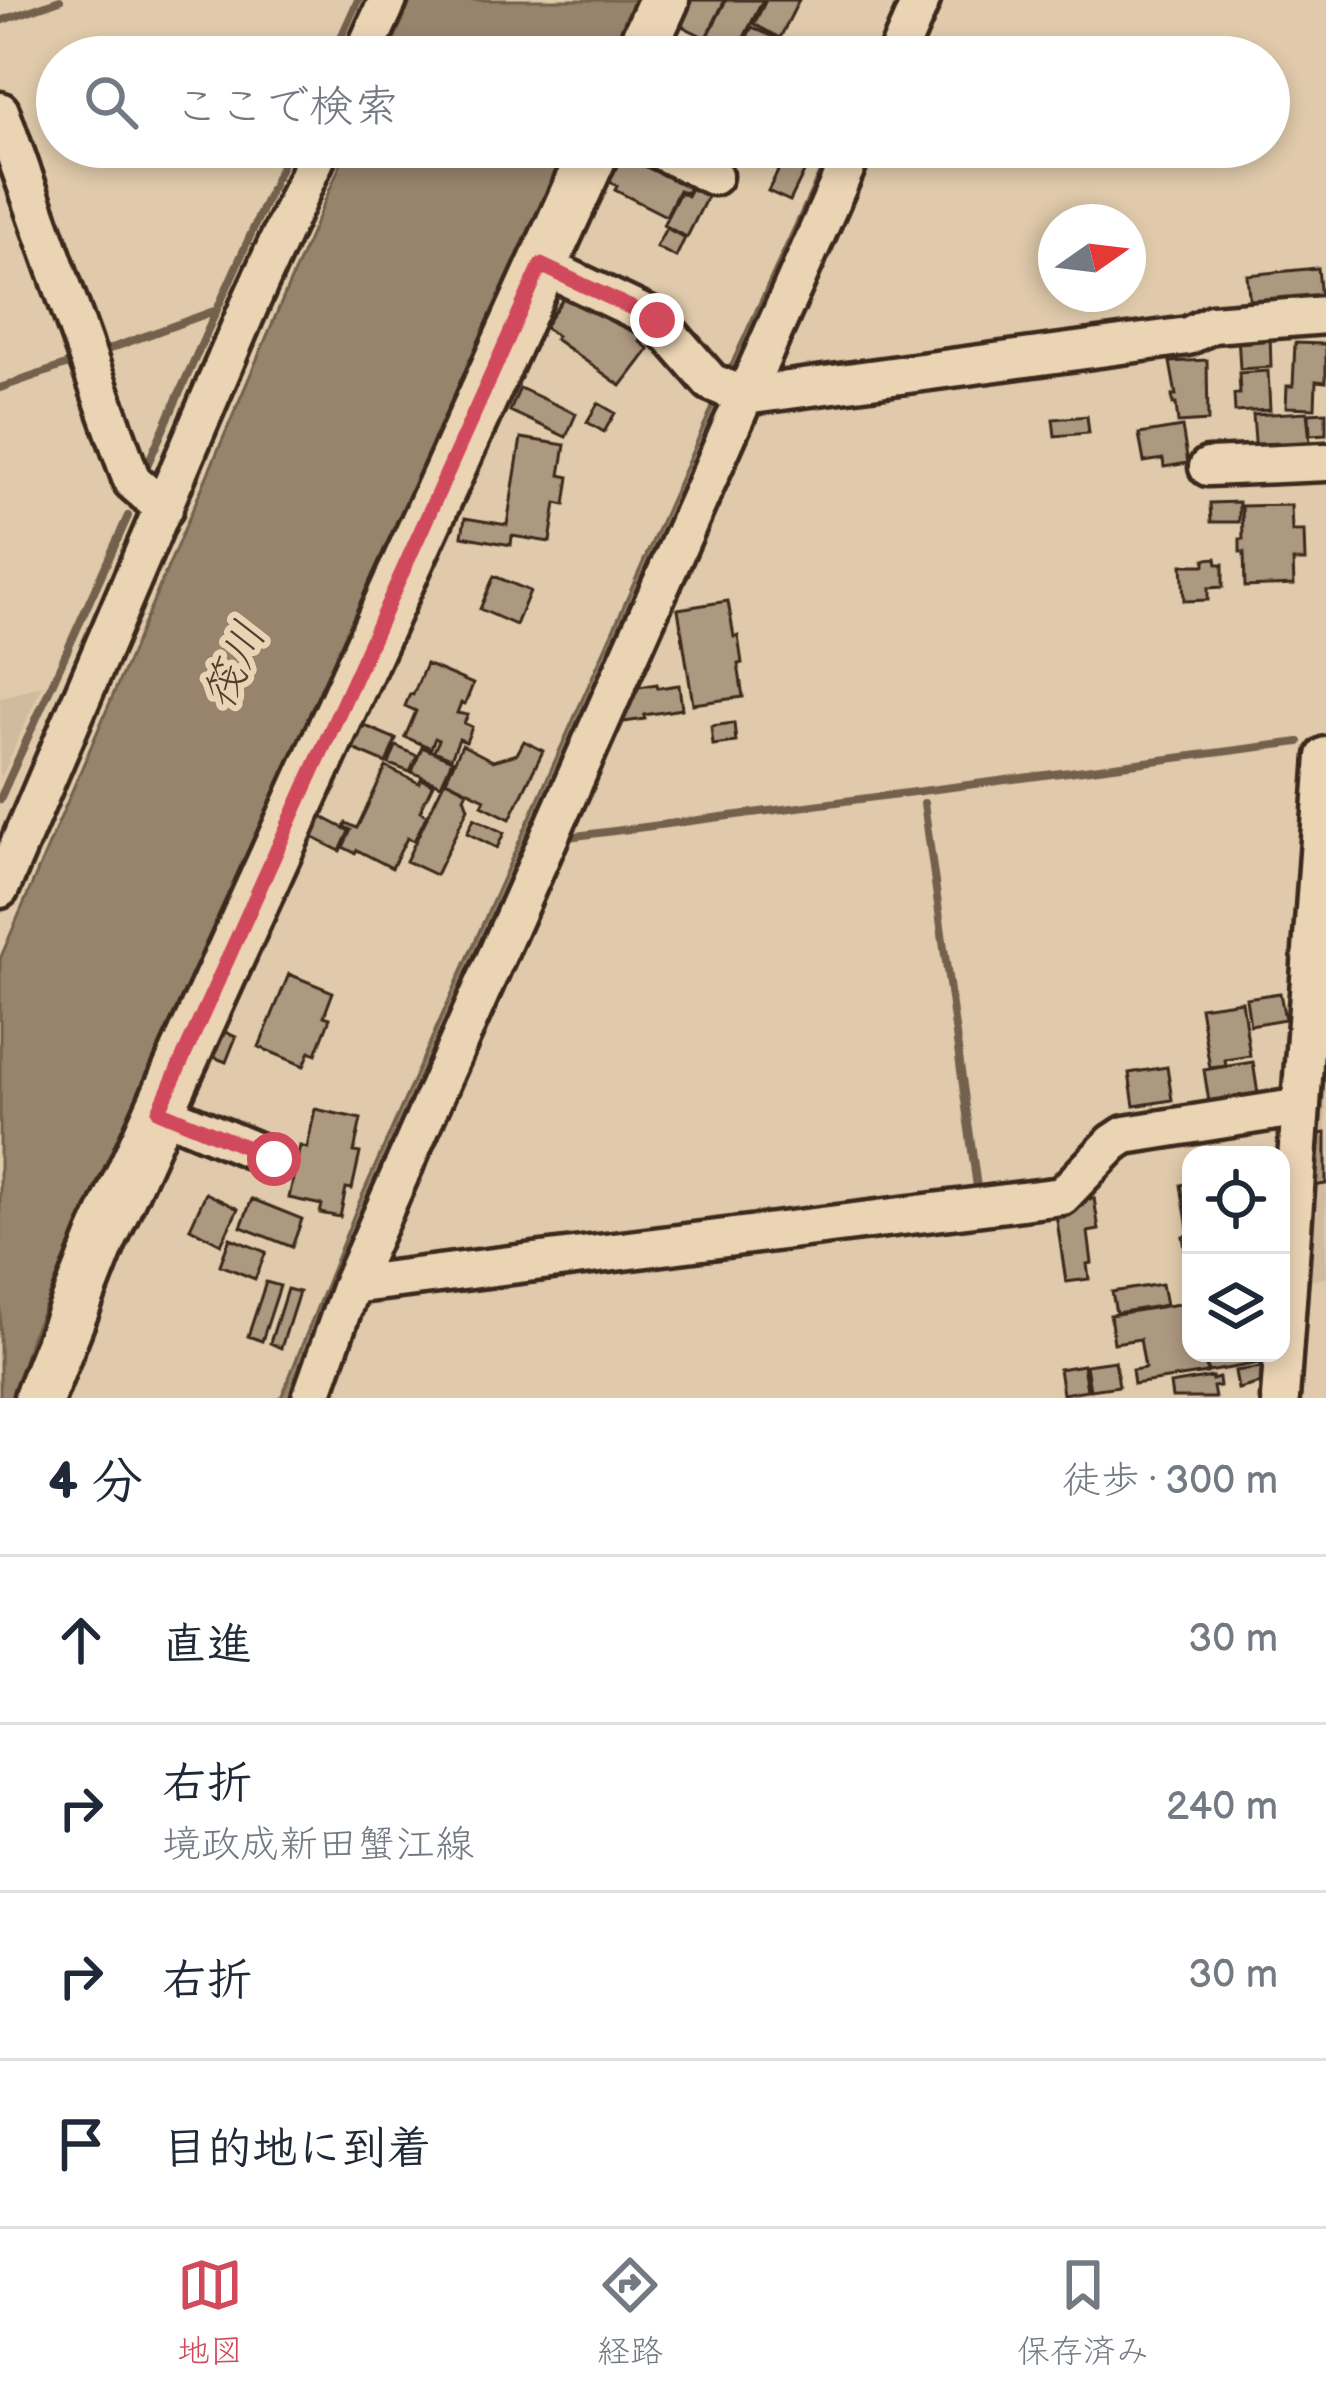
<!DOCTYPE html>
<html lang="ja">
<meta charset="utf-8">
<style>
:root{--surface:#fff;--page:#f6f6f7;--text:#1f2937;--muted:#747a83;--line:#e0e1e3;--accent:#d1495b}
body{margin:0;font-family:"Balsamiq Sans","Klee One",sans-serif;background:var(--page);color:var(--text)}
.controls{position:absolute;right:36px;bottom:36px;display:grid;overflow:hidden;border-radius:24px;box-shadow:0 6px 18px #0003}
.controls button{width:108px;height:108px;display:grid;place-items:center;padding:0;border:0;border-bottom:3px solid var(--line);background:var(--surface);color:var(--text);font:60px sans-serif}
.compass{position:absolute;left:1038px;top:204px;width:108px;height:108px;border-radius:50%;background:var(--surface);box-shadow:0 6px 18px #0003;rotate:76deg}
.stop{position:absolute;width:36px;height:36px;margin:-27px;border:9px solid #d1495b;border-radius:50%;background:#fff}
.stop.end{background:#d1495b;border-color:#fff;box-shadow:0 3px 12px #0008}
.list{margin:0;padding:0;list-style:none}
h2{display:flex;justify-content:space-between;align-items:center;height:156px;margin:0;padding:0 48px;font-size:51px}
h2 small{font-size:39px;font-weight:400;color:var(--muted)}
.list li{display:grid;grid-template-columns:78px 1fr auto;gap:36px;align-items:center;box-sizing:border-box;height:168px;padding:0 48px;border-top:3px solid var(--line)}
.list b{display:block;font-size:45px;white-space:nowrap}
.list p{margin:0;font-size:39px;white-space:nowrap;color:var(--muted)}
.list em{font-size:39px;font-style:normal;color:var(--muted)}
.icon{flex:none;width:66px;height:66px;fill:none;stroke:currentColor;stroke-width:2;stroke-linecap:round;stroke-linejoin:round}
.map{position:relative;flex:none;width:1326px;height:1398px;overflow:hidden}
.search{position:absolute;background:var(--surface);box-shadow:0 6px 18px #0003;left:36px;right:36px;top:36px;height:132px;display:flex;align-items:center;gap:30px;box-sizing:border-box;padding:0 42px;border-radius:66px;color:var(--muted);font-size:45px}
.sheet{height:828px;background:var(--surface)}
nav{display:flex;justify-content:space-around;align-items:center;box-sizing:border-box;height:168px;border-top:3px solid var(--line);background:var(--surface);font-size:33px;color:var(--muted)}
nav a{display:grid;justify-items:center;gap:6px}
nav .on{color:var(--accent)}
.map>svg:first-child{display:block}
.built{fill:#d1bb9e}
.water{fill:#98846d;stroke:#73604d;stroke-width:3}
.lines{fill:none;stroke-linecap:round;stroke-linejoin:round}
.stream{stroke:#73604d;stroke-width:8}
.building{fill:#ad9880;stroke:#3b2a1e;stroke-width:3}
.minor-casing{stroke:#3b2a1e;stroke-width:45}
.major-casing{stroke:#3b2a1e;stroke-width:57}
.minor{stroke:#ebd4b4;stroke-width:36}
.major{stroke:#ebd4b4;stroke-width:48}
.route{stroke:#d1495b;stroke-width:15}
.labels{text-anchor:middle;stroke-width:12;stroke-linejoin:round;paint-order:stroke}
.water-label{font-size:45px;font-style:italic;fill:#524032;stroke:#ebd4b4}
</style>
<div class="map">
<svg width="1326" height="1398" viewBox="0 0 1326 1398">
<rect width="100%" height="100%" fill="#e0caab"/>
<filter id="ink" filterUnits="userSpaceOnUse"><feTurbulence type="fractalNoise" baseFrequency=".00833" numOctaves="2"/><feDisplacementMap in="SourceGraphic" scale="24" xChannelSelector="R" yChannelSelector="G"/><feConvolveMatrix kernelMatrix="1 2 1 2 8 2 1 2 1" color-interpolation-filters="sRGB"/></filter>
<g filter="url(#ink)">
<!-- built -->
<path class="built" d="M 42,685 L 0,781 L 0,698 Z
M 1326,1092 L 1326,1278 L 1304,1282 L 1316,1093 Z"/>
<!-- water -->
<path class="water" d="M 411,0 L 646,0 L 620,57 L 387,57 Z
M 348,147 L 578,147 L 256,836 L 31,1337 L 13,1398 L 0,1398 L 0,959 Z
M 831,147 L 838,147 L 364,1208 L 332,1282 L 291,1398 L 281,1398 L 357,1207 L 716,398 L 713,395 L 727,366 L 731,365 Z"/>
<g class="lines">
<!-- stream -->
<path class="stream" d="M 0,21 L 60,0
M 332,57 L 358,0
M 101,352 L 214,311
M 0,388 L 77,361
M 144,472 L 290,147
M 0,799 L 128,516
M 924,803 L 977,1187
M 568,837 L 1299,742"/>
</g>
<!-- building -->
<path class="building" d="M 688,0 L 725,0 L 706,38 L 676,23 Z
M 726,0 L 763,0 L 737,51 L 708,36 Z
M 766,0 L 799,0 L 780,38 L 754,24 Z
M 752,27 L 779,40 L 770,57 L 754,57 L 740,50 Z
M 672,38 L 712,57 L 663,57 Z
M 635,149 L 662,163 L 696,175 L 687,193 L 679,190 L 666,216 L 615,190 L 617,186 L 605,179 L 617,156 L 629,162 Z
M 789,149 L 810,160 L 790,201 L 768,191 Z
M 697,177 L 713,185 L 687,237 L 663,225 L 680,192 L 687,196 Z
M 666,228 L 685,238 L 676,257 L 656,247 Z
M 1318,268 L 1321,299 L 1250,306 L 1247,275 Z
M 566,294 L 592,312 L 594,310 L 604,317 L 608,311 L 645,333 L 639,341 L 649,349 L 621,386 L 555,339 L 557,336 L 544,327 Z
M 1270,333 L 1271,367 L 1240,369 L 1238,335 Z
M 1295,343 L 1324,344 L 1326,347 L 1326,382 L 1316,381 L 1315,408 L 1286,407 L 1287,386 L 1293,386 Z
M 1207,360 L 1208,421 L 1178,423 L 1176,404 L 1173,404 L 1172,395 L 1176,395 L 1170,362 Z
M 1268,371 L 1270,410 L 1235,412 L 1234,394 L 1240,394 L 1239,373 Z
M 520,388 L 576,414 L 566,437 L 510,411 Z
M 598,403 L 615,413 L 604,432 L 587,422 Z
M 1307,412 L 1310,442 L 1282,444 L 1282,449 L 1256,454 L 1253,415 Z
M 1326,412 L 1326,434 L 1310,435 L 1309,413 Z
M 1087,416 L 1089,433 L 1055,436 L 1053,419 Z
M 1182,427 L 1188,463 L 1164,467 L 1163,459 L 1144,462 L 1139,434 Z
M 521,438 L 565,445 L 560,475 L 569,477 L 565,505 L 556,503 L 550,542 L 512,536 L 511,545 L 462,536 L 465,518 L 507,525 Z
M 1239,502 L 1239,522 L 1211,522 L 1210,503 Z
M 1291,505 L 1292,531 L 1304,531 L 1305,561 L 1293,561 L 1294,585 L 1245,587 L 1244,552 L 1240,552 L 1240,539 L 1243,539 L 1242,506 Z
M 1216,558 L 1217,564 L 1223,564 L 1223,587 L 1208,588 L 1208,600 L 1184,601 L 1182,565 L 1205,565 L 1205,559 Z
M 494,576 L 530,591 L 516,625 L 480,609 Z
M 728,601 L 734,637 L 738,636 L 742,663 L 738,664 L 743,697 L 693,704 L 678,609 Z
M 426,664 L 473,684 L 465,704 L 461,703 L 457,713 L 468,715 L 464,723 L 472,727 L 466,742 L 459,739 L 451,758 L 434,751 L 439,740 L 435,738 L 431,748 L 405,737 L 416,711 L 405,706 L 410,694 L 413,695 Z
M 657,684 L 658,688 L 679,685 L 682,709 L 644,715 L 645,719 L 624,722 L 621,701 L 627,689 Z
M 734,723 L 736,742 L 713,745 L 711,726 Z
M 363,725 L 396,739 L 386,763 L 353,749 Z
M 524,741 L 543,751 L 510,819 L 482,805 L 485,799 L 446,780 L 462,745 L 493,761 L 517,754 Z
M 396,746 L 417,756 L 410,772 L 389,764 Z
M 422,747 L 452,760 L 441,785 L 412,772 Z
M 386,767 L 419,783 L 421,779 L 433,784 L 420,811 L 427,815 L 414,841 L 407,838 L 392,868 L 357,850 L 355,853 L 343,847 L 351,830 L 344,827 L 346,823 L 357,828 Z
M 445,780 L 467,791 L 464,797 L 468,808 L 436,875 L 406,861 Z
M 318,815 L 349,831 L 340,851 L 308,835 Z
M 474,818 L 504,833 L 497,848 L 467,833 Z
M 289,974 L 333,992 L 324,1016 L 330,1018 L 316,1054 L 310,1051 L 304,1066 L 259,1047 Z
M 1280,993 L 1285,1019 L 1250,1025 L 1246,998 Z
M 1242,1001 L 1250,1056 L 1225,1060 L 1226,1066 L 1210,1068 L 1200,1007 Z
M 221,1030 L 236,1037 L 226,1062 L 211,1056 Z
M 1253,1062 L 1258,1094 L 1209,1102 L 1204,1070 Z
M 1167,1067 L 1172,1100 L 1134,1106 L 1129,1073 Z
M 315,1109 L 361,1119 L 354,1152 L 360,1153 L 352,1189 L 346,1188 L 340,1217 L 320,1213 L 322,1205 L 289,1198 L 300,1146 L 307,1148 Z
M 1326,1133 L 1326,1184 L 1313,1186 L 1317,1134 Z
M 1191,1183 L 1191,1260 L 1187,1261 L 1183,1236 L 1189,1235 L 1181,1185 Z
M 206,1193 L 238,1209 L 221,1244 L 190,1228 Z
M 1094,1198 L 1099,1230 L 1088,1232 L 1092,1263 L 1087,1264 L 1089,1279 L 1066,1282 L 1055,1207 Z
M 252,1199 L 302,1219 L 292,1247 L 241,1227 Z
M 230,1238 L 266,1252 L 255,1279 L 220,1265 Z
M 266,1282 L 280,1286 L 262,1341 L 248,1336 Z
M 1162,1284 L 1166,1305 L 1116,1313 L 1112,1292 Z
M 287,1289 L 299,1292 L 281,1348 L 270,1343 Z
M 1191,1302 L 1191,1353 L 1204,1353 L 1207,1373 L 1134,1384 L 1132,1370 L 1145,1368 L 1140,1339 L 1114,1343 L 1110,1315 Z
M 1205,1353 L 1261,1353 L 1260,1363 L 1208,1372 Z
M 1115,1361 L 1119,1386 L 1090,1390 L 1086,1365 Z
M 1083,1365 L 1087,1390 L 1063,1394 L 1059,1369 Z
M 1262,1367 L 1260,1383 L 1238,1389 L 1235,1371 Z
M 1212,1377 L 1212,1380 L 1219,1378 L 1220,1386 L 1213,1387 L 1215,1398 L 1172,1398 L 1170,1384 Z"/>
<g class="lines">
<!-- minor casing -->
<g class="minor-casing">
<path id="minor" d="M 362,57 L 388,0
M 896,57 L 921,0
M 0,111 L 132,481 L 164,509
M 653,147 L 713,176
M 541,265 L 657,320 L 711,382 L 744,396 L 1188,336 L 1212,324 L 1326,315
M 1208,467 L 1326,462
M 0,889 L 252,299 L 321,147
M 159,1111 L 274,1159
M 351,1285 L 1062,1196 L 1113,1143 L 1125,1135 L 1301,1107
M 311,1398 L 351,1285 L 855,147
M 1280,1398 L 1326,756"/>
</g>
<!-- major casing -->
<g class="major-casing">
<path id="major" d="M 638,57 L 664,0
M 39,1398 L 102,1238 L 596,147"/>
</g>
<!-- minor -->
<use href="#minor" class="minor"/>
<!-- major -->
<use href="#major" class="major"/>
</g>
</g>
<g class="lines" filter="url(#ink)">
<!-- route -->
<path class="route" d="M 274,1159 L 159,1111 L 541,265 L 657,320"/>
</g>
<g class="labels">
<!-- water labels -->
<g class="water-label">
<text transform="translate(233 665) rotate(-66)" y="16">筏川</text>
</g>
</g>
</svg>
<div class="controls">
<button><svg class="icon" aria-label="locate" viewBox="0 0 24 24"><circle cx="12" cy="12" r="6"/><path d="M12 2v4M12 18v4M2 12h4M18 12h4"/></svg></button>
<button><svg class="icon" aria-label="layers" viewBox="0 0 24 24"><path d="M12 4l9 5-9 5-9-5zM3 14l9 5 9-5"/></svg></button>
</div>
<svg class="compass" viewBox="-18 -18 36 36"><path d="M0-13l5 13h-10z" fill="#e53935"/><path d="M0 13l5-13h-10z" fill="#747a83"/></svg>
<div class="stop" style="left:274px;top:1159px"></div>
<div class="stop end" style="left:657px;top:320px"></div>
<div class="search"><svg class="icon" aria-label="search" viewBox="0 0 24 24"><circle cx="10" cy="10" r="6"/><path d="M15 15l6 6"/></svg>ここで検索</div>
</div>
<section class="sheet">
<h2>4 分<small>徒歩 · 300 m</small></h2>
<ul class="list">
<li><svg class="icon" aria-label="ahead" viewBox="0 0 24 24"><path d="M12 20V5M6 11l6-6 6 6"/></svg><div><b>直進</b></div><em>30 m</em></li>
<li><svg class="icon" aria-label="right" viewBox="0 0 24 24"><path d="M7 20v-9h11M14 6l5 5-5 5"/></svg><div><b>右折</b><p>境政成新田蟹江線</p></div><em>240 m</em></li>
<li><svg class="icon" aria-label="right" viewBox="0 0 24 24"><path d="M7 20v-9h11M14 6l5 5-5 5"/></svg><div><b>右折</b></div><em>30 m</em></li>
<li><svg class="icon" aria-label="arrive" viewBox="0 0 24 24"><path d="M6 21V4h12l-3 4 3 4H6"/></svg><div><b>目的地に到着</b></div></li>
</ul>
</section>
<nav>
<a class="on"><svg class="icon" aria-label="map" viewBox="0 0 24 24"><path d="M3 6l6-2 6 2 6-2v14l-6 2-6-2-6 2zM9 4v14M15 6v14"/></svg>地図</a>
<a><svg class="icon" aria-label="directions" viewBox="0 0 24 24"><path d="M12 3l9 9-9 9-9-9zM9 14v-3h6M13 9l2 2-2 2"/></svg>経路</a>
<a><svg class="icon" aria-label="saved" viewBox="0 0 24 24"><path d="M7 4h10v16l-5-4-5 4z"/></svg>保存済み</a>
</nav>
